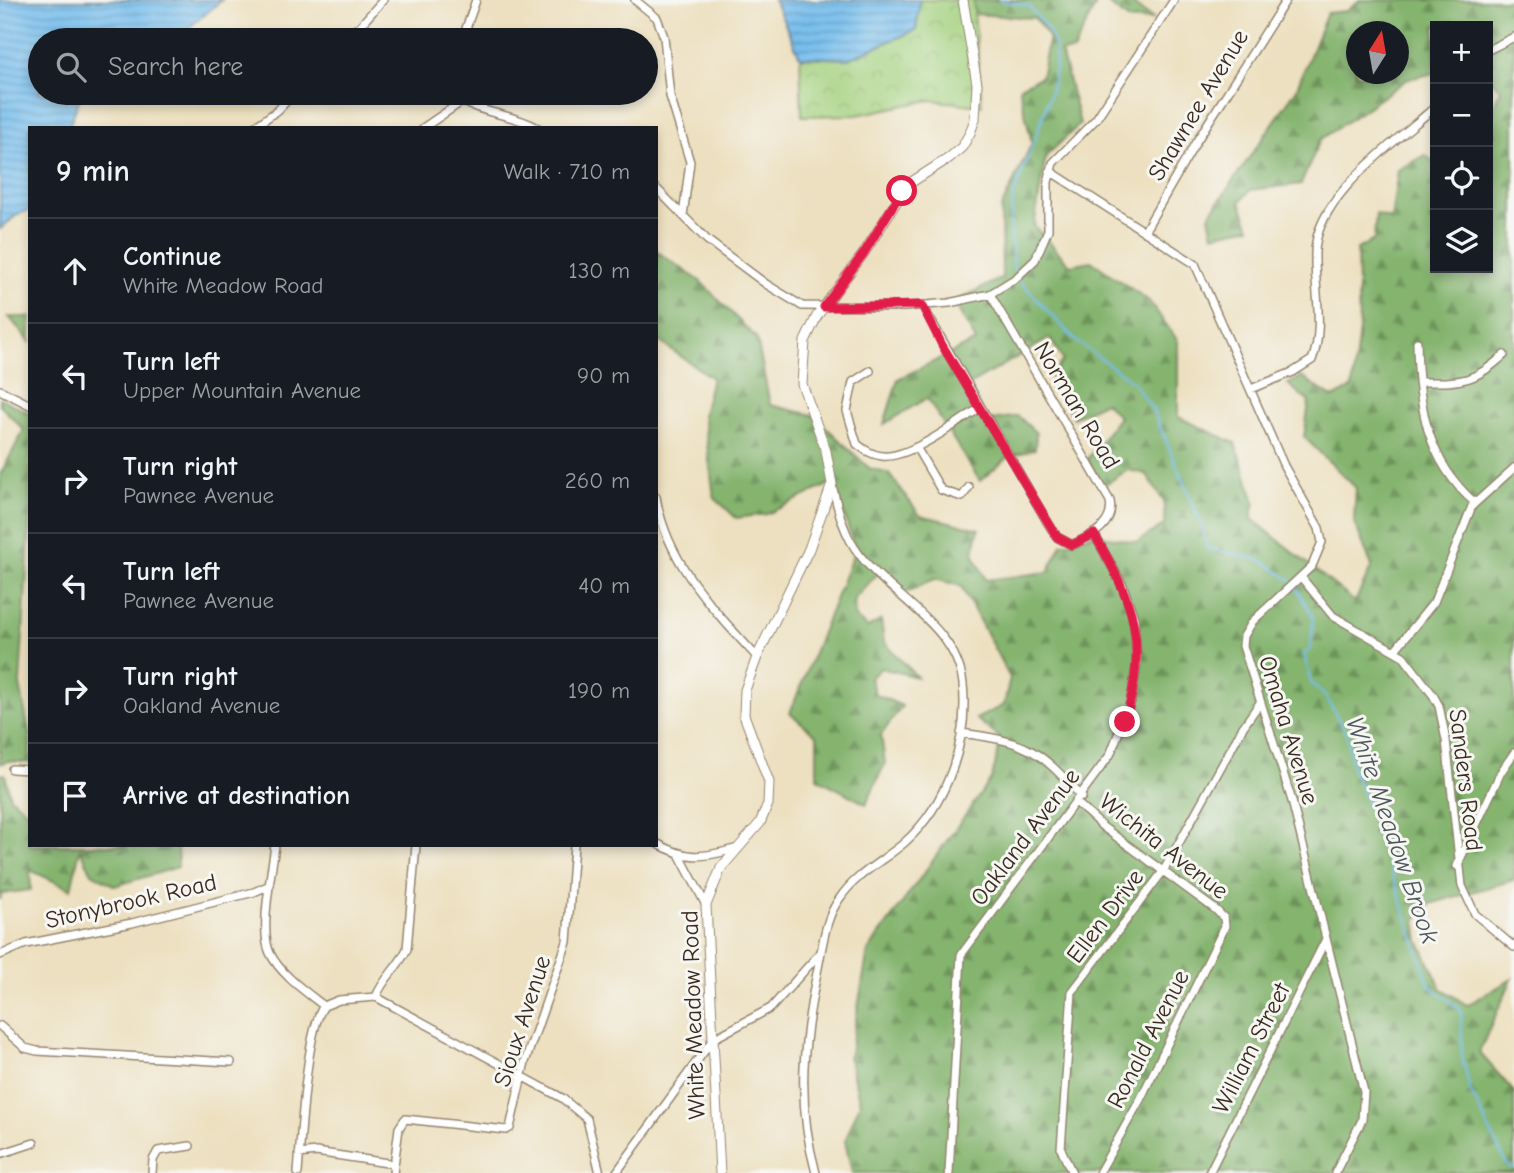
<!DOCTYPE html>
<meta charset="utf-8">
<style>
:root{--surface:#171b24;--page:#20242c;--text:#f1f3f6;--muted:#9ea1a6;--line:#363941}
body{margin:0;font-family:"Comic Neue",sans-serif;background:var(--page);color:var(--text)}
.controls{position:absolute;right:21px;top:21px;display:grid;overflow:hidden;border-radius:0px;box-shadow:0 4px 10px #0003}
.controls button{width:63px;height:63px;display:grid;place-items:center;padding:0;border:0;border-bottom:2px solid var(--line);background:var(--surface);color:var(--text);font:35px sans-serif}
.compass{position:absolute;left:1346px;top:21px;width:63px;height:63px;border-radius:50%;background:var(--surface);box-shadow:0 4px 10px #0003;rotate:11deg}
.stop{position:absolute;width:21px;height:21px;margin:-16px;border:5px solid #e11d48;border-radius:50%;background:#fff}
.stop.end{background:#e11d48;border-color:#fff;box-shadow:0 2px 7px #0008}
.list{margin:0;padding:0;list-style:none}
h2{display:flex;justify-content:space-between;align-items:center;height:91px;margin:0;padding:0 28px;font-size:30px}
h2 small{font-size:23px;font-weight:400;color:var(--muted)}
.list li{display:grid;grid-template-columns:46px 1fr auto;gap:21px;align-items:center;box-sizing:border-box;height:105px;padding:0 28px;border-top:2px solid var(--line)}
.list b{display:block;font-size:26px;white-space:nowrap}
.list p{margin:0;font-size:23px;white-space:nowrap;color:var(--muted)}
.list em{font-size:23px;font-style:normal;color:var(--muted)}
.icon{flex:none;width:38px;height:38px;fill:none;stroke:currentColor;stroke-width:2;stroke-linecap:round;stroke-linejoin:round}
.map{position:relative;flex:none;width:1514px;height:1173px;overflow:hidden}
.search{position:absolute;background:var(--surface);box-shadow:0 4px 10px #0003;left:28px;top:28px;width:630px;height:77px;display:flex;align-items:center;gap:18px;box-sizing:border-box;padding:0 24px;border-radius:38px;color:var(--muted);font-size:26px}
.panel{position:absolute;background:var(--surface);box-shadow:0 4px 10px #0003;left:28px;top:126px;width:630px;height:721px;border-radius:0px}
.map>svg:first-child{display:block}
.forest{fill:url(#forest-firs);stroke:#606f46;stroke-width:2;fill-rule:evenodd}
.park{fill:url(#park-crowns);stroke:#707e4f;stroke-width:2}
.water{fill:url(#water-rules);stroke:#587486;stroke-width:2}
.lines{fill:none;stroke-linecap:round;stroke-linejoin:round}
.stream{stroke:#76beee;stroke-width:2}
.minor-casing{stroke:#94856f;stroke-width:10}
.tertiary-casing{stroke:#94856f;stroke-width:11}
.minor{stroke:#fff;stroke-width:7}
.tertiary{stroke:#fff;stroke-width:9}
.route{stroke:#e11d48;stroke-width:9}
.labels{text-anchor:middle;stroke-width:6;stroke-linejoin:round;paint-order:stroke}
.street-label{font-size:24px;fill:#3b2a1e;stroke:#f6f6f2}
.water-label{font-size:26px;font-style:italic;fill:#4d565c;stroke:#f6f6f2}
</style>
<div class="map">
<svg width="1514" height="1173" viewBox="0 0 1514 1173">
<defs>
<pattern id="forest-firs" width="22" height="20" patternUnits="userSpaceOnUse" patternTransform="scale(1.75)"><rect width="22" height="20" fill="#84b46e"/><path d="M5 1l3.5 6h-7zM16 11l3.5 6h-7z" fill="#6d935a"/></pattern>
<pattern id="park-crowns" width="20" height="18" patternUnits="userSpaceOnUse" patternTransform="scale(1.75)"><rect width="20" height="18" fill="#a5d280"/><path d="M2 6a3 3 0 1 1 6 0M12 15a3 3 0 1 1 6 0" fill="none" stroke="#8fb46e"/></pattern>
<pattern id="water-rules" width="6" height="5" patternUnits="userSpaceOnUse" patternTransform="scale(1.75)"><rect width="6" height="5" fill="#76beee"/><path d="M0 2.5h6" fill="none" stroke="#629bc0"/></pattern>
</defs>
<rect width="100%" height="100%" fill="#f6f6f2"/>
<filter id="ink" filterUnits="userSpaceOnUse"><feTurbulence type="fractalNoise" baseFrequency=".0143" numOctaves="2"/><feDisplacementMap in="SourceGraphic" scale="14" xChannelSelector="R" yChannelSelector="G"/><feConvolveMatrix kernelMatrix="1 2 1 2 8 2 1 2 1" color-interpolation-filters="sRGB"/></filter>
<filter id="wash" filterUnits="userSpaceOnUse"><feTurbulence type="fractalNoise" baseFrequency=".00686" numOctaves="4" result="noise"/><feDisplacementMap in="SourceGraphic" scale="28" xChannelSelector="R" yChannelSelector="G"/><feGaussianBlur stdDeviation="1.57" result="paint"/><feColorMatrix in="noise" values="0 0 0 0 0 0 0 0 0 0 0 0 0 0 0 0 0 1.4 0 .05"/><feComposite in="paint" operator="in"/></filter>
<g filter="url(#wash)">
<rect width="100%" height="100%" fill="#ede0c0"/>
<!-- forest -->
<path class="forest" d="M 973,0 L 1098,0 L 1073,51 L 1061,52 L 1080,124 L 1046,156 L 1034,226 L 1070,265 L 1091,261 L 1149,301 L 1178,341 L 1178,417 L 1235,443 L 1255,502 L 1251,518 L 1355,602 L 1372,566 L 1354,521 L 1356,488 L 1304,437 L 1309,402 L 1288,384 L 1302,377 L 1333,398 L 1352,388 L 1359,330 L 1357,249 L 1374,240 L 1376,214 L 1391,219 L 1398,170 L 1425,155 L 1435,163 L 1435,268 L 1488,268 L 1488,117 L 1501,90 L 1488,76 L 1488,26 L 1435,26 L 1435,73 L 1408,79 L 1320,140 L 1301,184 L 1250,190 L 1240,202 L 1250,227 L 1213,235 L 1209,216 L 1296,90 L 1327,13 L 1346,11 L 1360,0 L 1514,0 L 1514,880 L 1430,904 L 1416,919 L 1419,941 L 1441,988 L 1467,1005 L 1512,979 L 1479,1052 L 1514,1092 L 1514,1173 L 852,1173 L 845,1141 L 860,1103 L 849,1059 L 868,951 L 992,778 L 1001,739 L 976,719 L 1004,705 L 1010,678 L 961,586 L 935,579 L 901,595 L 878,573 L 854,599 L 855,617 L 867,628 L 881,620 L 884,642 L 917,677 L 881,668 L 870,678 L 875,694 L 902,706 L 881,735 L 885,763 L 866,804 L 817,778 L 817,736 L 790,713 L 855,550 L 834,482 L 767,514 L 736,518 L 714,497 L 703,414 L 712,378 L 656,339 L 656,251 L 700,281 L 757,339 L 770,405 L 813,415 L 869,468 L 889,474 L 920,515 L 979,529 L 973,553 L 986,580 L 1048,572 L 1062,544 L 1092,534 L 1137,542 L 1165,524 L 1164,502 L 1146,474 L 1128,470 L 1102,486 L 1087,459 L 1119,417 L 1105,402 L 1073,418 L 1051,377 L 1063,360 L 1050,338 L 969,385 L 986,421 L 1018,416 L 1036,433 L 1035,449 L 1008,457 L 980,481 L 927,398 L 884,424 L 898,379 L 976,341 L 954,302 L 1002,278 L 1001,209 L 1032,143 L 1019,87 L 1041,77 L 1049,37 L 1035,18 L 974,14 ZM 1356,32 L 1398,32 L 1398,74 L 1356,74 Z
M 1103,0 L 1127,0 L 1153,19 L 1129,20 Z
M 9,317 L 30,317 L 30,342 Z
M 0,398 L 30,413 L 30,518 L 20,684 L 30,738 L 30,763 L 7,761 L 0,764 L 0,475 L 24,430 L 0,405 Z
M 5,774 L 10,797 L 30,814 L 30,845 L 177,845 L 178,867 L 115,886 L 92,873 L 80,849 L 71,889 L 30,870 L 31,890 L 1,894 L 0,900 L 0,775 Z"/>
<!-- park -->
<path class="park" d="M 920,0 L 973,0 L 982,106 L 930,100 L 857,115 L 802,116 L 800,57 L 848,59 L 916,30 Z"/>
<!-- water -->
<path class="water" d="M 0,0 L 222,0 L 174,40 L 40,40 L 40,93 L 82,93 L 68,128 L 30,128 L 30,210 L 18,214 L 0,229 Z
M 774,0 L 920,0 L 916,30 L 848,59 L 800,57 Z"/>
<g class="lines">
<!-- stream -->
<path class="stream" d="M 1000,0 L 1029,6 C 1036,16 1050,29 1053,41 C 1066,79 1025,157 1014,195 C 1008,219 1011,245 1014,270
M 1020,281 L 1075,340 L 1132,381 L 1152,408 L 1201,523 L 1207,548 L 1263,561 L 1293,582
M 1296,587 L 1313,617 L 1311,649 L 1304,654 L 1311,683 L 1325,695 L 1348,737 L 1352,768 L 1373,816 L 1429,985 L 1461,1010 L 1462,1056 L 1470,1090 L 1507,1165 L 1514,1168"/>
</g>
</g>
<g filter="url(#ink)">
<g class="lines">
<!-- minor casing -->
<g class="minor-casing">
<path id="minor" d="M 635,0 L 657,18 L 664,37 L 670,96 L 690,162 L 683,216
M 340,40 L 359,27 L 383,0
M 462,40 L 476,0
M 1488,50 L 1514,37
M 462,93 L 464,102 C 488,115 514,114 538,128
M 253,128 L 278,110 L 294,93
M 423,128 L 464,100
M 1050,171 L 1195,264 L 1284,466 L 1319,528 L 1322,542 L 1312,566 L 1253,621 L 1244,636 L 1243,646 L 1292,801 L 1364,1092 L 1362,1120 L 1335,1173
M 656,188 L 707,240 L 766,284 L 802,306 L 904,307 L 949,303 L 990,294 L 1016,278 L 1035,260 L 1048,230 L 1048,182 L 1053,163 L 1096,119 L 1174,0
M 1144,232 L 1196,142 L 1286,0
M 922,305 L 1048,523 L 1057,537 L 1072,545 C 1090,536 1115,526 1110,501 L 990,294
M 1417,342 C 1418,404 1426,460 1475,503
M 870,371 L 853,382 L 847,411 L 857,444 C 865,450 872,455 882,456 C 909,459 956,423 980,408
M 1419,382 C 1459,382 1473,384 1504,355
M 1251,389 L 1293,372 L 1312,360 C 1325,329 1314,287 1315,253 C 1315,196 1397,141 1435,107
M 0,390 L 30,405
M 916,447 L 941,490 L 962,497 L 969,487
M 656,497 C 667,563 713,609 757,657
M 1301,577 L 1333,616 L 1403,656 L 1433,695 L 1439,706 L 1446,740 L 1462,886 L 1475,914 L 1514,947
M 1395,650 L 1434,602 L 1472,506 L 1514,468
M 961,733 C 1028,742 1037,748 1082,797
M 12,769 L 30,770
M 1077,803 L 1103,827 L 1216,910 L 1224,918 L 1225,926 L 1140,1100 L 1099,1173
M 656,843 C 687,860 701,858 735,849
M 275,845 C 272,871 259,931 270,953 C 280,974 306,992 324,1006
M 680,856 L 706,905
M 1457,866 L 1501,772 L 1514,753
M 0,955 L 26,944 L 132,923 L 254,892 L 270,885
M 376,997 C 383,978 399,967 407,949 L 416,845
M 324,1006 L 339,1000 L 376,997 L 562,1098 L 587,1119 L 600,1173
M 0,1026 L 25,1048 L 37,1051 L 231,1062
M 0,1154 L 34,1143
M 299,1154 L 316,1152 L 394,1164
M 152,1173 L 153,1160 L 158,1151 L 190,1146
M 298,1173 C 301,1139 306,1028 324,1006
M 393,1173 L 399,1128 L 405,1119 L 506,1130 L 510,1128 L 525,1062 L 567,942 L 574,845
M 616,1173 L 713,1039 L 771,1008 L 820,953
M 816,1173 C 796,1101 803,1040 818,968 C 823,944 825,918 840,898 C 856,874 883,861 904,843 C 947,805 969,740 963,684 C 957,626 890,596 859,554 C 843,533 838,509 832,485
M 949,1173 L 961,955 L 1110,755 L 1131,701 L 1137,662 L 1134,618 L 1123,586 L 1094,534
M 1072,1173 L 1061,1149 L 1072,992 L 1164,870 L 1243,727 L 1259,704
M 1209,1173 L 1326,939"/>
</g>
<!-- tertiary casing -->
<g class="tertiary-casing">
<path id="tertiary" d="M 720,1173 L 706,905 L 721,868 L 760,823 L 768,804 L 769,782 L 744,715 L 745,690 L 757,657 L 809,549 L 832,484 L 826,451 L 802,384 L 805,341 L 817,316 L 864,253 L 907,185 L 949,158 L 962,147 L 970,133 L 975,119 L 977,84 L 963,0"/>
</g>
<!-- minor -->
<use href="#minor" class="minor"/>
<!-- tertiary -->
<use href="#tertiary" class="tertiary"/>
</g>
</g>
<g class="lines" filter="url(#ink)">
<!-- route -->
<path class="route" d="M 902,191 L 864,253 L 824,307 L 922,305 L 942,345 L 1057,537 L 1072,545 L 1094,534 C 1135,604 1148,642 1125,722"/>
</g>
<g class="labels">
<!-- street labels -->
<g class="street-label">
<text transform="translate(1198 105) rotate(-59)" y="8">Shawnee Avenue</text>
<text transform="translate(1077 405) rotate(59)" y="8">Norman Road</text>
<text transform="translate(1289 730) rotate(73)" y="8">Omaha Avenue</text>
<text transform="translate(1466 780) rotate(83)" y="8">Sanders Road</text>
<text transform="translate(1025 837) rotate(-53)" y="8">Oakland Avenue</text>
<text transform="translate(1164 846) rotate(38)" y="8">Wichita Avenue</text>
<text transform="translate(131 901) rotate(-13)" y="8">Stonybrook Road</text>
<text transform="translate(1105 916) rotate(-53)" y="8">Ellen Drive</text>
<text transform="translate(693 1015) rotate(-92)" y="8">White Meadow Road</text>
<text transform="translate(522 1021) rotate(-72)" y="8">Sioux Avenue</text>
<text transform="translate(1148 1039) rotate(-63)" y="8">Ronald Avenue</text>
<text transform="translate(1251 1048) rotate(-63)" y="8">William Street</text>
</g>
<!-- water labels -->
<g class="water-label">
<text transform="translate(1393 830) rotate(71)" y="9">White Meadow Brook</text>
</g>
</g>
</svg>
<div class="controls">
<button>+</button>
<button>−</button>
<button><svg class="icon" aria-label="locate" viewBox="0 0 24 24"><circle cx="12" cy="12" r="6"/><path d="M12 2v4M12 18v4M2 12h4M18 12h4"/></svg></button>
<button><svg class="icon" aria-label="layers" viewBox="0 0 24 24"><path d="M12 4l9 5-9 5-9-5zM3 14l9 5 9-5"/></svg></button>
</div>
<svg class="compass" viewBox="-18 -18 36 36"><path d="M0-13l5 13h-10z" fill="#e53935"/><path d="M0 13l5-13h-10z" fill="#9ea1a6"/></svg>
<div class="stop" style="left:902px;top:191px"></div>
<div class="stop end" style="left:1125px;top:722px"></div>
<div class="search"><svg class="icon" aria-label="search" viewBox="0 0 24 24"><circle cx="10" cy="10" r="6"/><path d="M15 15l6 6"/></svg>Search here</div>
<section class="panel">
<h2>9 min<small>Walk · 710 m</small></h2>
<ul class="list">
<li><svg class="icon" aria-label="ahead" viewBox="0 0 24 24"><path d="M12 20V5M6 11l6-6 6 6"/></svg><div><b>Continue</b><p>White Meadow Road</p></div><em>130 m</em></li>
<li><svg class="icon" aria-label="left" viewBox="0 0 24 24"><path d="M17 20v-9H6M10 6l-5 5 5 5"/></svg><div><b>Turn left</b><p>Upper Mountain Avenue</p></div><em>90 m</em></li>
<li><svg class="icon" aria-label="right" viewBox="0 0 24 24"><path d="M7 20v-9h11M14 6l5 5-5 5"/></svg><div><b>Turn right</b><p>Pawnee Avenue</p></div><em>260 m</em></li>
<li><svg class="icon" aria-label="left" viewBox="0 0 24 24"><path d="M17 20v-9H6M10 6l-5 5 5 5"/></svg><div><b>Turn left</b><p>Pawnee Avenue</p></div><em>40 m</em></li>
<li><svg class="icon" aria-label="right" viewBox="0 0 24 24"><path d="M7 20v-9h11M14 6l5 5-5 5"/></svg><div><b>Turn right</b><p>Oakland Avenue</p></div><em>190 m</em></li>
<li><svg class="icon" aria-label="arrive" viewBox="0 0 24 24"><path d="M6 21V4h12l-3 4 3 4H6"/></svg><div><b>Arrive at destination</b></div></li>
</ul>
</section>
</div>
